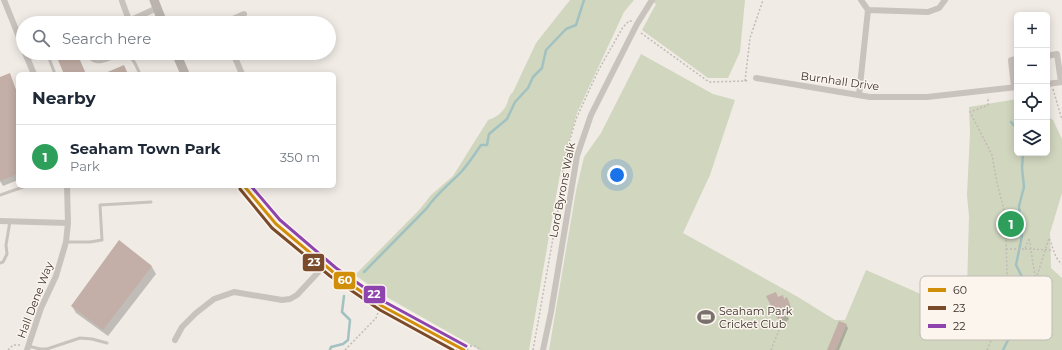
<!DOCTYPE html>
<meta charset="utf-8">
<style>
:root{--surface:#fff;--page:#f6f6f7;--text:#1f2937;--muted:#747a83;--line:#e0e1e3;--accent:#7a716c}
body{margin:0;font-family:Montserrat,sans-serif;background:var(--page);color:var(--text)}
.controls{position:absolute;right:12px;top:12px;display:grid;overflow:hidden;border-radius:6px;box-shadow:0 2px 10px #0003}
.controls button{width:36px;height:36px;display:grid;place-items:center;padding:0;border:0;border-bottom:1px solid var(--line);background:var(--surface);color:var(--text);font:20px sans-serif}
.you{position:absolute;left:617px;top:175px;width:14px;height:14px;margin:-10px;border:3px solid #fff;border-radius:50%;background:#1a73e8;box-shadow:0 0 0 6px #1a73e833}
.badge{display:grid;place-items:center;width:26px;height:26px;border-radius:50%;background:var(--accent);color:#fff;font-size:13px;font-weight:700}
.pin{position:absolute;translate:-50% -50%;border:2px solid #fff;box-shadow:0 1px 4px #0006}
.list{margin:0;padding:0;list-style:none}
h2{display:flex;justify-content:space-between;align-items:center;height:52px;margin:0;padding:0 16px;font-size:17px}
h2 small{font-size:13px;font-weight:400;color:var(--muted)}
.list li{display:grid;grid-template-columns:26px 1fr auto;gap:12px;align-items:center;box-sizing:border-box;height:64px;padding:0 16px;border-top:1px solid var(--line)}
.list b{display:block;font-size:15px;white-space:nowrap}
.list p{margin:0;font-size:13px;white-space:nowrap;color:var(--muted)}
.list em{font-size:13px;font-style:normal;color:var(--muted)}
.icon{flex:none;width:22px;height:22px;fill:none;stroke:currentColor;stroke-width:2;stroke-linecap:round;stroke-linejoin:round}
.map{position:relative;flex:none;width:1062px;height:350px;overflow:hidden}
.search{position:absolute;background:var(--surface);box-shadow:0 2px 10px #0003;left:16px;top:16px;width:320px;height:44px;display:flex;align-items:center;gap:10px;box-sizing:border-box;padding:0 14px;border-radius:22px;color:var(--muted);font-size:15px}
.panel{position:absolute;background:var(--surface);box-shadow:0 2px 10px #0003;left:16px;top:72px;width:320px;height:116px;border-radius:6px}
.map>svg:first-child{display:block}
.green{fill:#d1d6bf}
.shadow{fill:#0003}
.lines{fill:none;stroke-linecap:round;stroke-linejoin:round}
.stream{stroke:#a1c2c1;stroke-width:2.5}
.building{fill:#c3afa7}
.path{stroke:#c2bbb6;stroke-width:1.5;stroke-dasharray:2 2;stroke-linecap:butt}
.lane{stroke:#c9c3be;stroke-width:3}
.street{stroke:#c9c3be;stroke-width:6}
.secondary{stroke:#bab3ae;stroke-width:9}
.bus-1-casing{stroke:#fbf5ee;stroke-width:6}
.bus-2-casing{stroke:#fbf5ee;stroke-width:6}
.bus-3-casing{stroke:#fbf5ee;stroke-width:6}
.bus-1{stroke:#d18e09;stroke-width:3}
.bus-2{stroke:#7a4b2a;stroke-width:3}
.bus-3{stroke:#8e44ad;stroke-width:3}
.labels{text-anchor:middle;stroke-width:3;stroke-linejoin:round;paint-order:stroke}
.street-label{font-size:11px;fill:#3b302b;stroke:#fbf5ee}
.poi-label{font-size:11px;fill:#3b302b;stroke:#fbf5ee;text-anchor:start}
.key{fill:#fbf5ee;stroke:#c1bab4;stroke-width:1}
.key-label{font-size:11px;fill:#3b302b}
.line-badge{stroke:#fbf5ee;stroke-width:1.5}
.badge-label{font-size:11px;text-anchor:middle;font-weight:bold;fill:#fff}
</style>
<div class="map">
<svg width="1062" height="350" viewBox="0 0 1062 350">
<rect width="100%" height="100%" fill="#f0ebe5"/>
<!-- green -->
<path class="green" d="M 570,0 L 634,0 L 624,12 L 577,113 L 560,174 L 529,350 L 480,350 L 383,295 L 355,275 L 420,209 L 431,195 L 453,176 L 488,120 C 495,118 502,113 506,106 C 509,100 508,96 513,92 L 536,43 Z
M 649,0 L 745,0 L 740,52 L 728,78 L 708,78 L 642,30 L 656,4 Z
M 641,54 L 713,94 L 735,100 L 710,175 L 683,233 L 798,297 L 835,320 L 845,320 L 866,270 L 964,313 L 967,290 L 969,216 L 967,195 L 970,132 L 969,107 L 1017,99 L 1017,153 L 1047,153 L 1047,116 L 1053,120 L 1062,139 L 1062,193 L 1050,233 L 1051,268 L 1062,278 L 1062,350 L 549,350 L 576,191 L 584,157 L 601,133 Z"/>
<!-- shadow -->
<path class="shadow" d="M 0,78 L 12,80 L 18,95 L 18,180 L 3,186 L 0,181 Z
M 119,242 L 152,267 L 156,274 L 108,336 L 76,313 L 72,306 Z
M 778,299 L 784,300 L 787,299 L 792,310 L 786,313 L 789,319 L 783,325 L 778,318 Z
M 846,325 L 848,328 L 839,350 L 829,350 Z"/>
<g class="lines">
<!-- stream -->
<path class="stream" d="M 1011,122 L 1017,129
M 364,272 L 427,208 C 437,193 450,184 462,171 C 469,163 475,154 481,145 L 487,145 L 489,134 L 507,119 L 515,102 L 528,88 L 533,77 L 542,68 L 546,50 L 566,29 L 576,25 L 584,0
M 330,350 L 331,347 L 343,344 L 348,340 L 350,320 L 342,312 L 344,296
M 1003,350 L 1015,326 L 1025,326 L 1023,310 L 1025,283 L 1016,265 L 1022,236 L 1019,206 L 1024,187 L 1022,168 L 1023,153"/>
</g>
<!-- building -->
<path class="building" d="M 55,53 L 77,53 L 86,74 L 64,74 Z
M 124,65 L 128,74 L 103,74 Z
M 10,73 L 18,96 L 18,174 L 0,181 L 0,77 Z
M 119,240 L 152,266 L 103,330 L 71,306 Z
M 776,292 L 778,297 L 783,295 L 784,299 L 787,297 L 790,304 L 784,307 L 786,313 L 780,321 L 777,318 L 766,296 Z
M 839,321 L 847,324 L 836,350 L 827,350 Z"/>
<g class="lines">
<!-- path -->
<path class="path" d="M 641,33 L 709,82 L 745,81 L 749,80
M 745,81 L 750,38 L 763,0
M 1053,89 L 1062,120
M 1006,249 L 1025,249 L 1029,238 L 1035,276 L 1037,276 L 1049,238 C 1053,246 1054,258 1062,264
M 1025,249 L 1053,250
M 470,346 L 475,346 L 481,350
M 8,350 L 13,345 L 22,345
M 345,350 L 376,318 L 378,313
M 533,350 L 560,199 L 564,160 L 576,119 L 598,71 L 623,27 L 629,21 L 632,21
M 771,350 L 779,330
M 987,350 L 1008,300 L 1005,214 L 997,183 L 992,155 L 970,112 L 988,105 L 988,97"/>
<!-- lane -->
<path class="lane" d="M 60,23 L 70,19 L 72,23
M 47,53 L 55,74
M 87,53 C 97,75 117,48 130,57 C 135,61 137,68 140,74
M 0,195 L 26,186
M 66,242 L 90,242 L 102,240 L 100,205 L 151,202
M 0,263 L 3,262 L 7,254 L 6,245 L 10,221
M 28,346 L 40,349 L 47,349 L 80,338 L 92,339 L 107,343"/>
<!-- street -->
<path class="street" d="M 4,0 L 23,47
M 122,1 L 130,23
M 868,10 L 928,12 L 939,8 L 945,0
M 129,21 L 157,8
M 224,23 L 244,14
M 25,53 L 34,74
M 233,53 L 242,74
M 1047,56 L 1057,54 L 1061,82
M 756,78 L 870,97 L 927,97 L 1017,87
M 1047,84 L 1062,82
M 1014,87 L 1011,60 L 1017,59
M 859,95 L 868,10 L 861,0
M 0,221 L 68,223
M 175,340 L 182,327 L 196,313 L 214,299 L 234,292 L 282,300 L 290,299 L 297,295 L 324,266
M 27,350 L 41,308 L 56,276 L 66,242 L 68,223 L 67,186
M 543,350 L 551,312 L 577,156 L 591,115 L 637,24 L 652,0"/>
<!-- secondary -->
<path class="secondary" d="M 154,0 L 163,23
M 176,53 L 185,74
M 244,186 L 276,224 L 333,272 L 382,306 L 464,350"/>
<!-- bus-1 casing -->
<g class="bus-1-casing">
<path id="bus-1" d="M 244,186 L 276,224 L 333,272 L 382,306 L 464,350"/>
</g>
<!-- bus-2 casing -->
<g class="bus-2-casing">
<path id="bus-2" d="M 240,189 L 272,228 L 330,276 L 380,310 L 453,350"/>
</g>
<!-- bus-3 casing -->
<g class="bus-3-casing">
<path id="bus-3" d="M 251,186 L 280,220 L 336,268 L 385,302 L 466,346"/>
</g>
<!-- bus-1 -->
<use href="#bus-1" class="bus-1"/>
<!-- bus-2 -->
<use href="#bus-2" class="bus-2"/>
<!-- bus-3 -->
<use href="#bus-3" class="bus-3"/>
</g>
<!-- icons -->
<defs>
<g id="stadium-bare" transform="scale(1.38)"><path d="M0-5a6.5 5 0 1 0 0 10a6.5 5 0 1 0 0-10ZM-3.5-1.8h7v3.6h-7Z" fill="#7a716c" stroke="#fbf5ee" stroke-width="2.5" paint-order="stroke"/></g>
</defs>
<g fill-rule="evenodd">
<use href="#stadium-bare" x="706" y="317"/>
</g>
<g class="labels">
<!-- street labels -->
<g class="street-label">
<text transform="translate(840 81) rotate(8)" y="4">Burnhall Drive</text>
<text transform="translate(562 190) rotate(-79)" y="4">Lord Byrons Walk</text>
<text transform="translate(35 300) rotate(-69)" y="4">Hall Dene Way</text>
</g>
<!-- poi labels -->
<g class="poi-label">
<text x="719" y="315">Seaham Park<tspan x="719" dy="13">Cricket Club</tspan></text>
</g>
</g>
<!-- legend -->
<rect x="920" y="276" width="132" height="64" rx="6" class="key"/>
<rect x="928" y="288" width="18" height="4" fill="#d18e09"/>
<rect x="928" y="306" width="18" height="4" fill="#7a4b2a"/>
<rect x="928" y="324" width="18" height="4" fill="#8e44ad"/>
<g class="key-label">
<text x="953" y="294">60</text>
<text x="953" y="312">23</text>
<text x="953" y="330">22</text>
</g>
<g class="line-badge">
<rect x="302" y="253" width="23" height="19" rx="4" fill="#7a4b2a"/>
<rect x="333" y="271" width="23" height="19" rx="4" fill="#d18e09"/>
<rect x="363" y="285" width="23" height="19" rx="4" fill="#8e44ad"/>
</g>
<g class="badge-label">
<text x="314" y="266">23</text>
<text x="345" y="284">60</text>
<text x="374" y="298">22</text>
</g>
</svg>
<div class="controls">
<button>+</button>
<button>−</button>
<button><svg class="icon" aria-label="locate" viewBox="0 0 24 24"><circle cx="12" cy="12" r="6"/><path d="M12 2v4M12 18v4M2 12h4M18 12h4"/></svg></button>
<button><svg class="icon" aria-label="layers" viewBox="0 0 24 24"><path d="M12 4l9 5-9 5-9-5zM3 14l9 5 9-5"/></svg></button>
</div>
<div class="you"></div>
<div class="pin badge" style="left:1011px;top:224px;background:#2e9e5b">1</div>
<div class="search"><svg class="icon" aria-label="search" viewBox="0 0 24 24"><circle cx="10" cy="10" r="6"/><path d="M15 15l6 6"/></svg>Search here</div>
<section class="panel">
<h2>Nearby<small></small></h2>
<ul class="list">
<li><span class="badge" style="background:#2e9e5b">1</span><div><b>Seaham Town Park</b><p>Park</p></div><em>350 m</em></li>
</ul>
</section>
</div>
